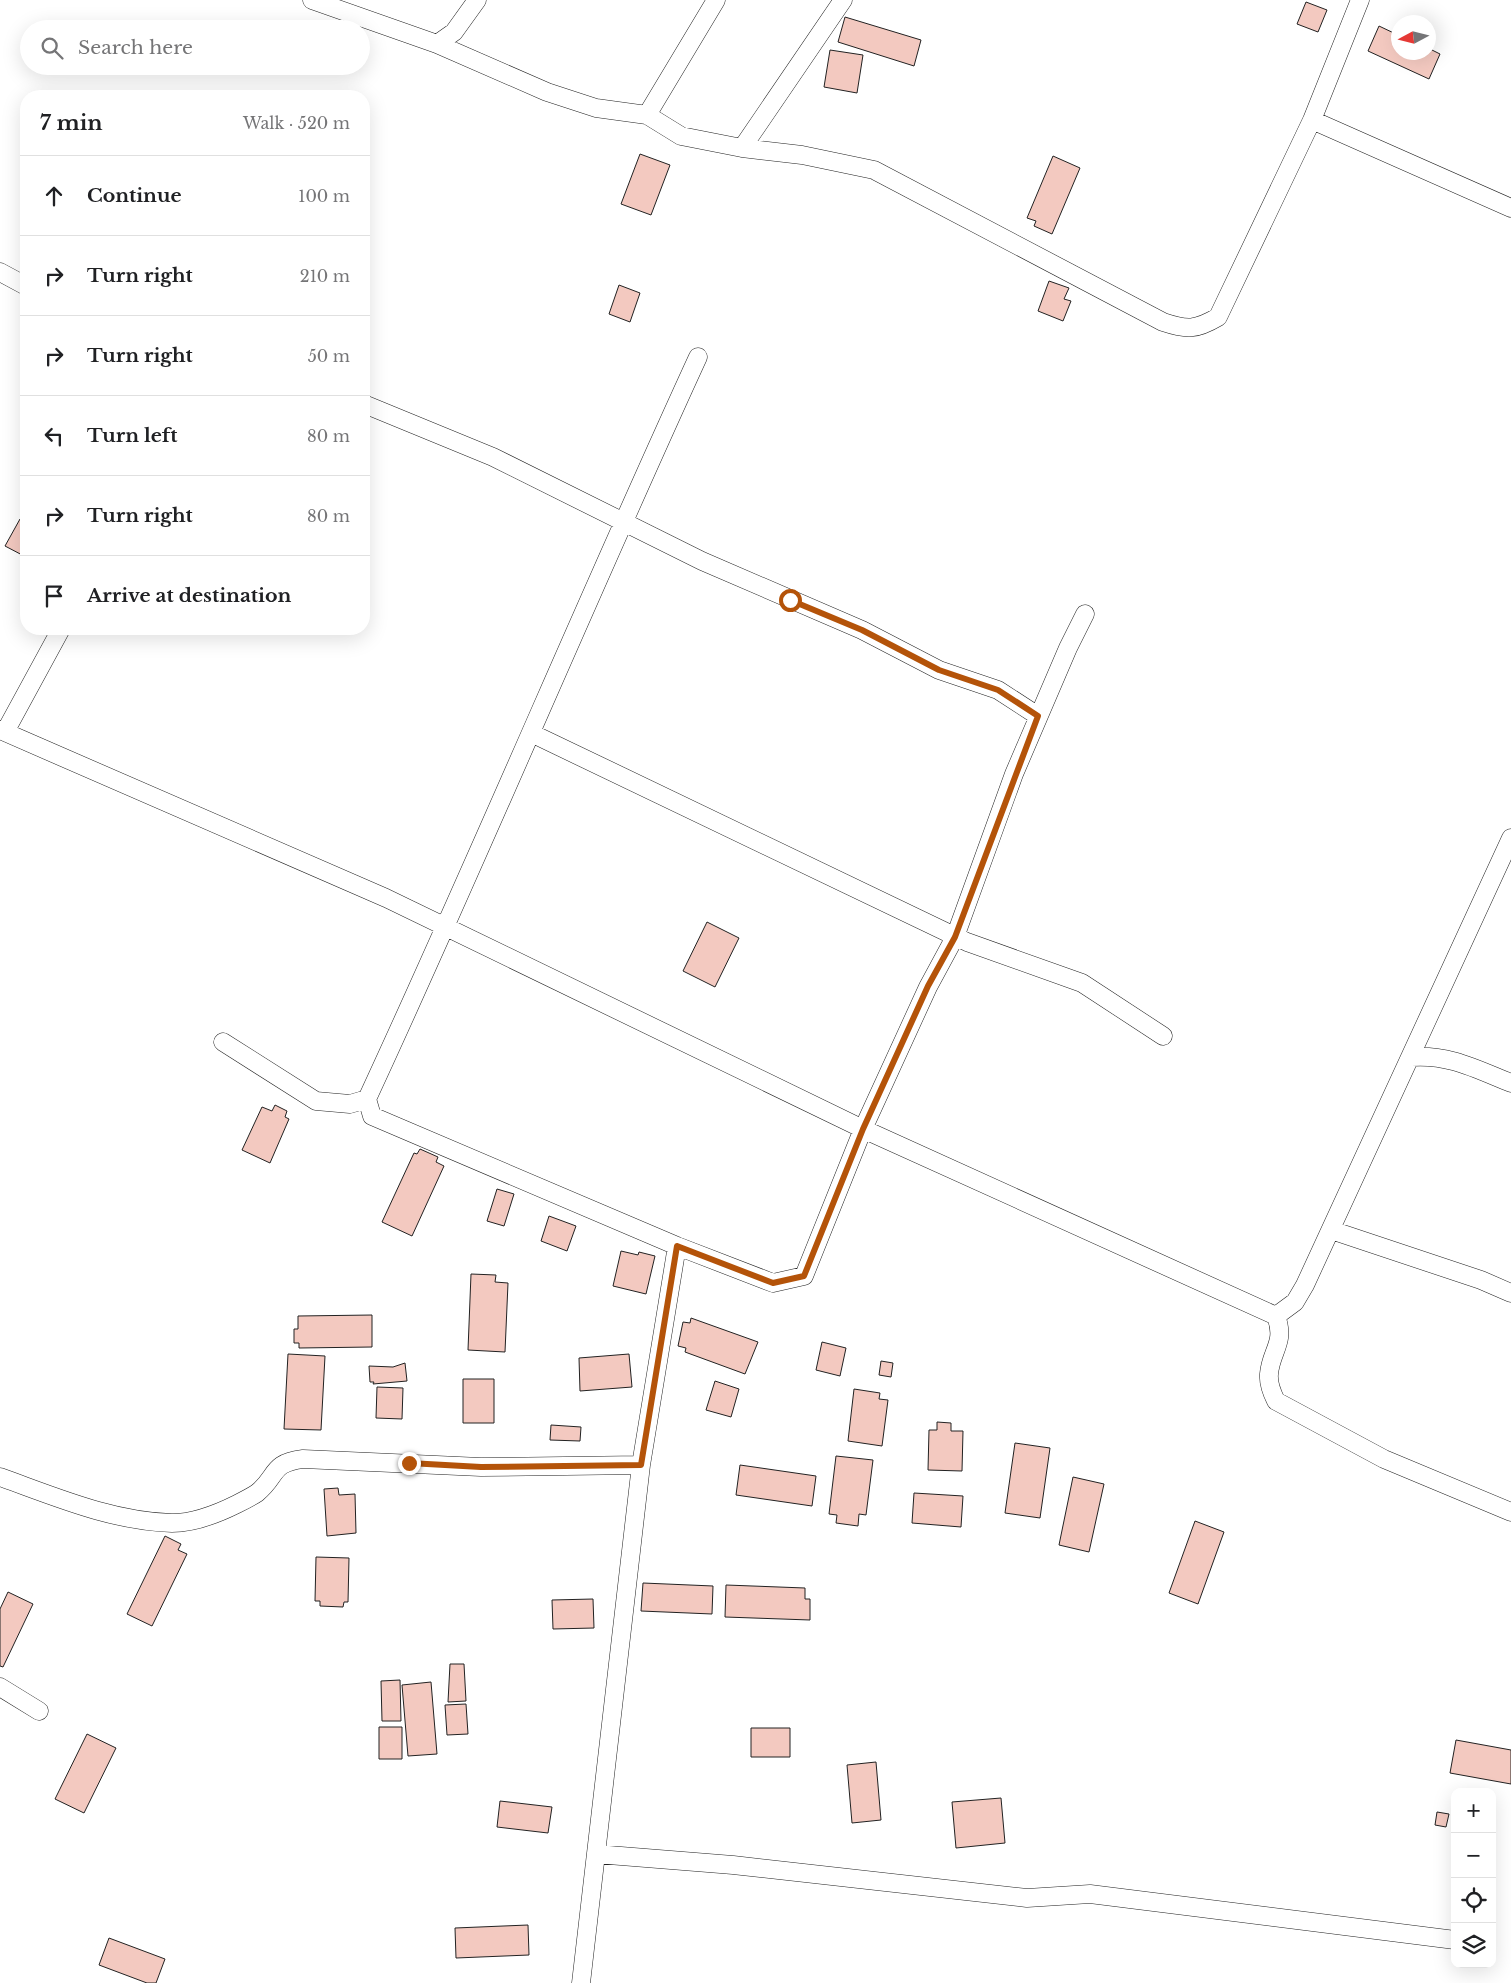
<!DOCTYPE html>
<meta charset="utf-8">
<style>
:root{--surface:#fff;--page:#f6f6f6;--text:#202124;--muted:#757577;--line:#e0e0e0}
body{margin:0;font-family:"Libre Baskerville",serif;background:var(--page);color:var(--text)}
.controls{position:absolute;right:15px;bottom:15px;display:grid;overflow:hidden;border-radius:10px;box-shadow:0 5px 20px #0002}
.controls button{width:45px;height:45px;display:grid;place-items:center;padding:0;border:0;border-bottom:1px solid var(--line);background:var(--surface);color:var(--text);font:25px sans-serif}
.compass{position:absolute;left:1391px;top:15px;width:45px;height:45px;border-radius:50%;background:var(--surface);box-shadow:0 5px 20px #0002;rotate:263deg}
.stop{position:absolute;width:15px;height:15px;margin:-11px;border:4px solid #b45309;border-radius:50%;background:#fff}
.stop.end{background:#b45309;border-color:#fff;box-shadow:0 1px 5px #0008}
.list{margin:0;padding:0;list-style:none}
h2{display:flex;justify-content:space-between;align-items:center;height:65px;margin:0;padding:0 20px;font-size:21px}
h2 small{font-size:16px;font-weight:400;color:var(--muted)}
.list li{display:grid;grid-template-columns:32px 1fr auto;gap:15px;align-items:center;box-sizing:border-box;height:80px;padding:0 20px;border-top:1px solid var(--line)}
.list b{display:block;font-size:19px;white-space:nowrap}
.list em{font-size:16px;font-style:normal;color:var(--muted)}
.icon{flex:none;width:28px;height:28px;fill:none;stroke:currentColor;stroke-width:2;stroke-linecap:round;stroke-linejoin:round}
.map{position:relative;flex:none;width:1511px;height:1983px;overflow:hidden}
.search{position:absolute;background:var(--surface);box-shadow:0 5px 20px #0002;left:20px;top:20px;width:350px;height:55px;display:flex;align-items:center;gap:12px;box-sizing:border-box;padding:0 18px;border-radius:28px;color:var(--muted);font-size:19px}
.panel{position:absolute;background:var(--surface);box-shadow:0 5px 20px #0002;left:20px;top:90px;width:350px;height:545px;border-radius:20px}
.map>svg:first-child{display:block}
.building{fill:#f3c9c0;stroke:#222}
.lines{fill:none;stroke-linecap:round;stroke-linejoin:round}
.street-casing{stroke:#222;stroke-width:19}
.street{stroke:#fff;stroke-width:18}
.route{stroke:#b45309;stroke-width:6}
</style>
<div class="map">
<svg width="1511" height="1983" viewBox="0 0 1511 1983">
<rect width="100%" height="100%" fill="#fff"/>
<!-- building -->
<path class="building" d="M 1306,2 L 1327,10 L 1318,32 L 1297,24 Z
M 845,17 L 921,40 L 914,66 L 838,42 Z
M 1379,26 L 1398,35 L 1398,52 L 1428,52 L 1428,48 L 1440,54 L 1429,79 L 1368,51 Z
M 830,50 L 863,55 L 857,93 L 824,87 Z
M 640,154 L 670,165 L 651,215 L 621,204 Z
M 1053,156 L 1080,168 L 1052,234 L 1034,226 L 1036,221 L 1027,218 Z
M 1049,281 L 1069,288 L 1064,299 L 1071,301 L 1063,321 L 1038,311 Z
M 619,285 L 640,293 L 630,322 L 609,314 Z
M 20,519 L 26,522 L 26,557 L 5,546 Z
M 707,922 L 739,938 L 715,987 L 683,971 Z
M 275,1105 L 287,1111 L 285,1117 L 289,1119 L 270,1163 L 242,1150 L 262,1107 L 272,1111 Z
M 420,1149 L 438,1157 L 436,1162 L 444,1166 L 412,1236 L 382,1222 L 414,1153 L 417,1154 Z
M 497,1189 L 514,1194 L 504,1226 L 487,1221 Z
M 549,1216 L 576,1226 L 567,1251 L 541,1241 Z
M 621,1251 L 638,1255 L 639,1252 L 655,1256 L 646,1294 L 613,1286 Z
M 471,1274 L 496,1275 L 495,1282 L 508,1283 L 505,1352 L 468,1350 Z
M 372,1315 L 372,1347 L 299,1348 L 299,1343 L 294,1343 L 294,1329 L 298,1329 L 298,1316 Z
M 691,1318 L 758,1342 L 745,1374 L 685,1352 L 686,1348 L 678,1346 L 683,1322 L 690,1323 Z
M 822,1342 L 846,1348 L 840,1376 L 816,1370 Z
M 288,1354 L 325,1356 L 321,1430 L 284,1429 Z
M 629,1354 L 632,1387 L 580,1391 L 579,1358 Z
M 881,1361 L 893,1363 L 891,1377 L 879,1375 Z
M 405,1363 L 407,1381 L 373,1384 L 374,1382 L 370,1382 L 369,1366 L 393,1367 Z
M 463,1379 L 494,1379 L 494,1423 L 463,1423 Z
M 715,1381 L 739,1389 L 731,1417 L 706,1410 Z
M 377,1387 L 403,1388 L 402,1419 L 376,1418 Z
M 854,1389 L 880,1393 L 879,1399 L 888,1400 L 882,1446 L 848,1441 Z
M 937,1422 L 951,1423 L 951,1431 L 963,1431 L 962,1471 L 928,1470 L 929,1430 L 937,1430 Z
M 551,1425 L 581,1427 L 580,1441 L 550,1440 Z
M 1015,1443 L 1050,1448 L 1040,1518 L 1005,1513 Z
M 836,1456 L 873,1460 L 866,1515 L 859,1514 L 858,1526 L 836,1523 L 837,1515 L 829,1514 Z
M 740,1465 L 816,1476 L 812,1506 L 736,1495 Z
M 1073,1477 L 1104,1484 L 1089,1552 L 1059,1545 Z
M 338,1488 L 339,1495 L 355,1494 L 356,1533 L 327,1536 L 324,1489 Z
M 914,1493 L 963,1496 L 961,1527 L 912,1523 Z
M 1195,1521 L 1224,1532 L 1198,1604 L 1169,1593 Z
M 165,1536 L 181,1544 L 178,1550 L 187,1554 L 152,1626 L 127,1614 Z
M 316,1557 L 349,1558 L 348,1602 L 344,1602 L 343,1607 L 320,1606 L 320,1601 L 315,1601 Z
M 643,1583 L 713,1586 L 712,1614 L 641,1611 Z
M 726,1585 L 805,1588 L 805,1599 L 810,1599 L 810,1620 L 725,1617 Z
M 8,1592 L 33,1604 L 3,1667 L 0,1666 L 0,1609 Z
M 593,1599 L 594,1628 L 553,1629 L 552,1600 Z
M 450,1664 L 464,1664 L 466,1701 L 448,1702 Z
M 400,1680 L 401,1721 L 382,1721 L 381,1681 Z
M 431,1682 L 437,1754 L 408,1756 L 402,1685 Z
M 466,1704 L 468,1734 L 447,1735 L 445,1705 Z
M 379,1727 L 402,1727 L 402,1759 L 379,1759 Z
M 751,1728 L 790,1728 L 790,1757 L 751,1757 Z
M 87,1734 L 116,1748 L 84,1813 L 55,1799 Z
M 1456,1740 L 1511,1750 L 1511,1784 L 1450,1773 Z
M 876,1762 L 881,1820 L 852,1823 L 847,1765 Z
M 1001,1798 L 1005,1843 L 956,1848 L 952,1802 Z
M 500,1801 L 552,1807 L 548,1833 L 497,1827 Z
M 1437,1812 L 1449,1814 L 1446,1827 L 1435,1825 Z
M 528,1925 L 529,1955 L 456,1958 L 455,1928 Z
M 109,1938 L 165,1959 L 156,1983 L 147,1983 L 99,1965 Z"/>
<g class="lines">
<!-- street casing -->
<g class="street-casing">
<path id="street" d="M 312,0 L 437,44 L 547,92 L 596,108 L 647,115 L 681,136 L 742,148 L 802,155 L 874,170 L 1163,322 C 1187,330 1196,330 1218,317 L 1312,120 L 1511,208
M 437,44 L 454,32 L 477,0
M 647,115 L 716,0
M 1312,120 L 1360,0
M 742,148 L 843,0
M 0,272 L 26,286
M 364,404 L 493,457 L 702,561 L 862,630 L 939,670 L 998,690 L 1038,716
M 0,730 L 386,898 L 863,1129 L 1276,1316 C 1286,1343 1271,1350 1269,1374 C 1268,1384 1272,1393 1276,1401 L 1384,1459 L 1511,1512
M 5,732 L 61,629
M 531,733 L 967,942 L 1082,983 L 1163,1036
M 223,1042 L 316,1101 L 350,1104 L 367,1099
M 1411,1057 C 1449,1054 1476,1069 1511,1083
M 1331,1230 L 1481,1280 L 1511,1293
M 677,1246 L 372,1116 L 367,1099 C 481,853 585,603 698,357
M 1276,1316 L 1295,1302 L 1305,1285 L 1511,838
M 0,1477 C 56,1497 111,1521 172,1523 C 194,1523 217,1514 237,1504 C 243,1501 251,1497 257,1493 C 278,1476 270,1463 303,1459 L 481,1467 L 641,1465
M 0,1687 L 39,1711
M 596,1854 L 733,1865 L 1027,1898 L 1090,1894 L 1455,1940
M 581,1983 L 641,1465 L 677,1246 L 773,1283 L 804,1276 L 863,1129 L 928,987 L 955,937 L 1014,774 L 1068,648 L 1085,614"/>
</g>
<!-- street -->
<use href="#street" class="street"/>
</g>
<g class="lines">
<!-- route -->
<path class="route" d="M 409,1463 L 481,1467 L 641,1465 L 677,1246 L 773,1283 L 804,1276 L 863,1129 L 928,986 L 955,937 L 1038,716 L 998,690 L 939,670 L 862,630 L 790,600"/>
</g>
</svg>
<div class="controls">
<button>+</button>
<button>−</button>
<button><svg class="icon" aria-label="locate" viewBox="0 0 24 24"><circle cx="12" cy="12" r="6"/><path d="M12 2v4M12 18v4M2 12h4M18 12h4"/></svg></button>
<button><svg class="icon" aria-label="layers" viewBox="0 0 24 24"><path d="M12 4l9 5-9 5-9-5zM3 14l9 5 9-5"/></svg></button>
</div>
<svg class="compass" viewBox="-18 -18 36 36"><path d="M0-13l5 13h-10z" fill="#e53935"/><path d="M0 13l5-13h-10z" fill="#757577"/></svg>
<div class="stop" style="left:790px;top:600px"></div>
<div class="stop end" style="left:409px;top:1463px"></div>
<div class="search"><svg class="icon" aria-label="search" viewBox="0 0 24 24"><circle cx="10" cy="10" r="6"/><path d="M15 15l6 6"/></svg>Search here</div>
<section class="panel">
<h2>7 min<small>Walk · 520 m</small></h2>
<ul class="list">
<li><svg class="icon" aria-label="ahead" viewBox="0 0 24 24"><path d="M12 20V5M6 11l6-6 6 6"/></svg><div><b>Continue</b></div><em>100 m</em></li>
<li><svg class="icon" aria-label="right" viewBox="0 0 24 24"><path d="M7 20v-9h11M14 6l5 5-5 5"/></svg><div><b>Turn right</b></div><em>210 m</em></li>
<li><svg class="icon" aria-label="right" viewBox="0 0 24 24"><path d="M7 20v-9h11M14 6l5 5-5 5"/></svg><div><b>Turn right</b></div><em>50 m</em></li>
<li><svg class="icon" aria-label="left" viewBox="0 0 24 24"><path d="M17 20v-9H6M10 6l-5 5 5 5"/></svg><div><b>Turn left</b></div><em>80 m</em></li>
<li><svg class="icon" aria-label="right" viewBox="0 0 24 24"><path d="M7 20v-9h11M14 6l5 5-5 5"/></svg><div><b>Turn right</b></div><em>80 m</em></li>
<li><svg class="icon" aria-label="arrive" viewBox="0 0 24 24"><path d="M6 21V4h12l-3 4 3 4H6"/></svg><div><b>Arrive at destination</b></div></li>
</ul>
</section>
</div>
